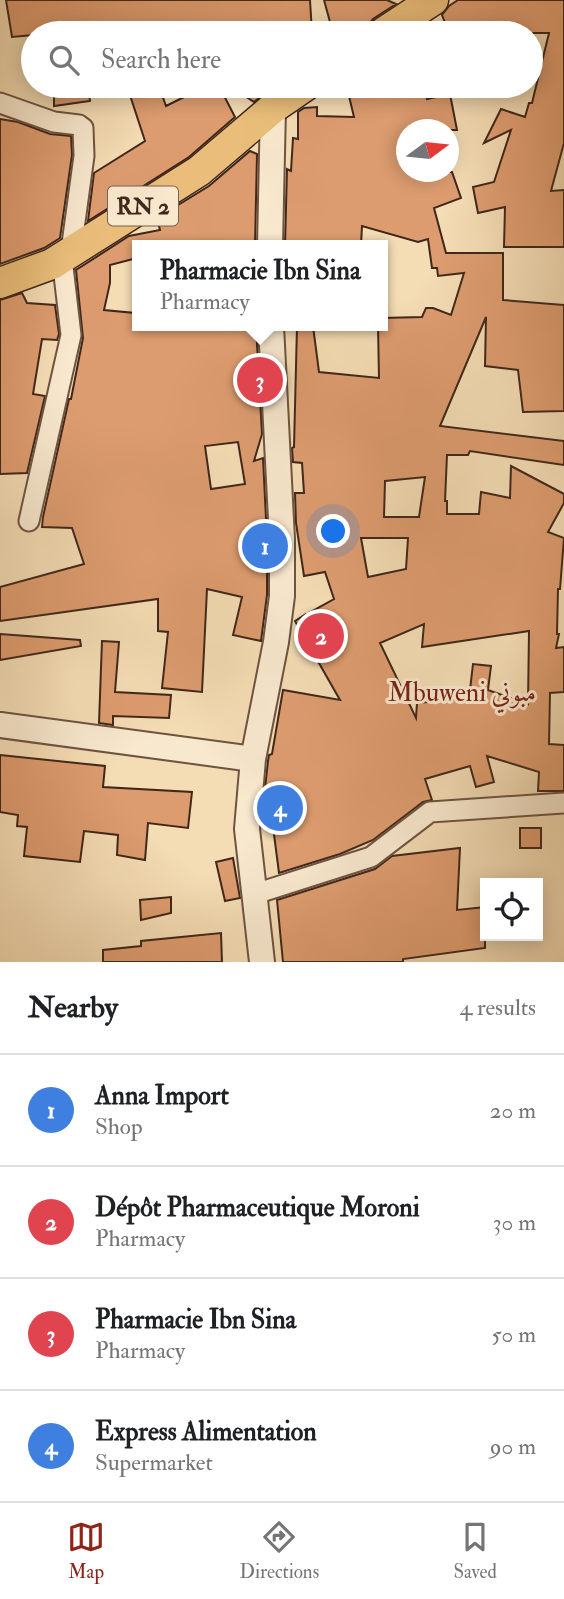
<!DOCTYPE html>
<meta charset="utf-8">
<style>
:root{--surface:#fff;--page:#f2f2f2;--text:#202124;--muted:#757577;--line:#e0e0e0;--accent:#8f2418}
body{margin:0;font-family:"IM FELL Double Pica",Amiri,serif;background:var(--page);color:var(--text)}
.controls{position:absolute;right:21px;bottom:21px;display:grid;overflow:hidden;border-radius:0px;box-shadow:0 4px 18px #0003}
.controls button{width:63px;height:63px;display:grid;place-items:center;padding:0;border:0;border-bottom:2px solid var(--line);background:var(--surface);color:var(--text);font:35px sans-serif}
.compass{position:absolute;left:396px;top:119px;width:63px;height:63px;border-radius:50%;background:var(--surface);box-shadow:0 4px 18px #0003;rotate:75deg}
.you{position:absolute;left:334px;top:532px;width:24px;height:24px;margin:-18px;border:5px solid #fff;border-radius:50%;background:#1a73e8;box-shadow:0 0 0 10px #1a73e833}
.badge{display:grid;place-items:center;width:46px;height:46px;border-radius:50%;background:var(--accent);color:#fff;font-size:23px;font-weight:700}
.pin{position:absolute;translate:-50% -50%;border:4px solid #fff;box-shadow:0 2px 7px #0006}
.popup{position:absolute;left:132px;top:240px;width:256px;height:91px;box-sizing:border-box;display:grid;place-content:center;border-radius:0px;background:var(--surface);filter:drop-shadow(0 2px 5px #0005);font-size:23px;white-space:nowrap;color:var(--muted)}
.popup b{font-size:26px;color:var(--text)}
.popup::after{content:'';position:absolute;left:50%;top:100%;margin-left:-14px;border:14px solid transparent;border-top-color:var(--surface)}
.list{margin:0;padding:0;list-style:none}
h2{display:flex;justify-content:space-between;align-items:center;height:91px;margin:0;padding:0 28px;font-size:30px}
h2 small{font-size:23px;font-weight:400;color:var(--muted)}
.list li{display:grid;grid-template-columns:46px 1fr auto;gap:21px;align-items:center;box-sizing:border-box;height:112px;padding:0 28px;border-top:2px solid var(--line)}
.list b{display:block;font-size:26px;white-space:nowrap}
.list p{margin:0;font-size:23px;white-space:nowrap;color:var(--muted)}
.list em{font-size:23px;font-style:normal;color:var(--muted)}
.icon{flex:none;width:38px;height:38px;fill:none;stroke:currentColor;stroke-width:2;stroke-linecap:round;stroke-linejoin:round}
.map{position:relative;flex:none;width:564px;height:962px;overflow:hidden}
.search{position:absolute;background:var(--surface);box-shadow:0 4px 18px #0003;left:21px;right:21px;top:21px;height:77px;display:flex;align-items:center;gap:18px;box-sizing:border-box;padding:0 24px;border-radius:38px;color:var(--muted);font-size:26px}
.sheet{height:539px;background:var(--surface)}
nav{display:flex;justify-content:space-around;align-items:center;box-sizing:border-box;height:98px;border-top:2px solid var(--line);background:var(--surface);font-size:19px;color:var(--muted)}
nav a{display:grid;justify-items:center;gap:4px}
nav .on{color:var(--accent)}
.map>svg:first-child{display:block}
.building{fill:#dd9c6f;stroke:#40271b;stroke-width:2;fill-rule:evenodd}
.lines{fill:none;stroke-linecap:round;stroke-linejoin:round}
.minor-casing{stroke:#6d5441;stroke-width:23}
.tertiary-casing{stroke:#6d5441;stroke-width:28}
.primary-casing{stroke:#40271b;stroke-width:33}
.minor{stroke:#f8e8ce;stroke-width:19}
.tertiary{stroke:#f8e8ce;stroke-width:24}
.primary{stroke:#eabe7a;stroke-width:30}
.labels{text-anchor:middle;stroke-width:6;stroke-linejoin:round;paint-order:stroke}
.shield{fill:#f8e8ce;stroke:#776151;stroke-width:2}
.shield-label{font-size:23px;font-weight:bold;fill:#40271b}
.neighbourhood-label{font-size:26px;fill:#7a1f14;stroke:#f8e8ce}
</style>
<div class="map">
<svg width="564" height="962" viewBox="0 0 564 962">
<rect width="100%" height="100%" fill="#f4dcb4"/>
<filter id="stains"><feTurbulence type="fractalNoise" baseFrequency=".00286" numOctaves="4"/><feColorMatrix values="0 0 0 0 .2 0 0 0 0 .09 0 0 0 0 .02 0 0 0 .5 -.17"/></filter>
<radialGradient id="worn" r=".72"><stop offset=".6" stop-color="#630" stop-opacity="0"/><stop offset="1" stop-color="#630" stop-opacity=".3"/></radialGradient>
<!-- building -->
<path class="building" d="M 6,0 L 310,0 L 312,33 L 156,33 L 155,26 L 100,33 L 33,33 L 33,35 L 12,37 Z
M 324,0 L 387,0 L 396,4 L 373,19 L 368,25 L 366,33 L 333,33 Z
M 458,0 L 564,0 L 564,143 L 551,191 L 564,190 L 564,247 L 504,247 L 505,207 L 478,213 L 473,187 L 494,182 L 511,130 L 484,143 L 501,109 L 525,117 L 529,103 L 532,103 L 549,33 L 506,33 L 497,23 L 462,33 L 449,33 L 442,15 L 449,6 Z
M 54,86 L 88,86 L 90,101 L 54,106 Z
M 127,86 L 159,86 L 166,106 L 206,86 L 219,86 L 235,117 L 189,157 L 88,221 L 94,173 L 145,141 Z
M 230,86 L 274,86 L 254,102 Z
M 372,86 L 424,86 L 427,99 L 450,94 L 457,130 L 407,130 L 407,172 L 452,172 L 461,198 L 434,208 L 446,253 L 503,253 L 503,300 L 564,305 L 564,411 L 523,412 L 518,370 L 485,366 L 486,317 L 440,426 L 564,441 L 564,465 L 470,451 L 468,455 L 447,455 L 445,501 L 447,501 L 447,514 L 479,514 L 481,492 L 510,498 L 511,466 L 564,494 L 564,503 L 548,532 L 564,538 L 560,589 L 558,589 L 557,634 L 559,634 L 556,648 L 564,647 L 564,692 L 550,693 L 549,744 L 564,745 L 564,791 L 538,791 L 539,772 L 487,756 L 494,782 L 476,787 L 470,766 L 425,779 L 432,800 L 423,802 L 373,840 L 340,854 L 279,873 L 268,788 L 265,788 L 268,761 L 269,755 L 272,754 L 283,690 L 340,700 L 295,621 L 306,614 L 310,615 L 309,613 L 334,599 L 325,572 L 304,576 L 296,523 L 295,493 L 304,493 L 302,463 L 293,462 L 292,448 L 294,447 L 297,326 L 313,326 L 319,372 L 379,378 L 378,326 L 382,326 L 382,318 L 422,317 L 426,308 L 433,308 L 451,315 L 464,273 L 438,276 L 437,268 L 432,268 L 428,239 L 418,242 L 362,226 L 361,245 L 285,245 L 287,169 L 291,171 L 293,138 L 298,139 L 298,112 L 304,108 L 317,107 L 317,116 L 354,117 L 348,92 ZM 425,477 L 419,517 L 384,517 L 385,481 ZM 361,538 L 408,538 L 406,569 L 368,577 ZM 424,624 L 422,647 L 529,631 L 528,704 L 488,690 L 491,666 L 473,664 L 469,698 L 417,703 L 416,718 L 380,643 Z
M 0,119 L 18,122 L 50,134 L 71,136 L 72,155 L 60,238 L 44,248 L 0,264 Z
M 250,151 L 257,154 L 255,245 L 137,245 L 137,258 L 110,265 L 110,283 L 104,310 L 135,313 L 133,327 L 256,326 L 262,434 L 254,461 L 263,458 L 267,539 L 267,595 L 261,641 L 233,635 L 242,597 L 207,589 L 202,692 L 162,688 L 168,632 L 158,631 L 158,599 L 0,621 L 0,587 L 84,564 L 72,528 L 42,527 L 43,517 L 69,399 L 71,399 L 83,338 L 76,270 L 129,236 L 160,230 L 157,218 L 209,186 ZM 238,442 L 245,484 L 211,489 L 205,446 Z
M 22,293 L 27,303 L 55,305 L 59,334 L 57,340 L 42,339 L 33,394 L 45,396 L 27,473 L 0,474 L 0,300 Z
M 0,634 L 80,640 L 81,646 L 0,660 Z
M 102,641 L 119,642 L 115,692 L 171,695 L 169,718 L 113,716 L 113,725 L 99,723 Z
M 0,755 L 105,766 L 103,787 L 192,792 L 188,828 L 148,823 L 145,860 L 117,855 L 118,835 L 84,831 L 80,862 L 24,856 L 27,827 L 17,826 L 18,815 L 0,812 Z
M 520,828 L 541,828 L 541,848 L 520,848 Z
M 460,848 L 457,910 L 485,907 L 485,948 L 403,959 L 403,962 L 283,962 L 277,900 L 375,869 L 392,856 Z
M 233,858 L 240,898 L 225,901 L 216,862 Z
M 171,897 L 171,913 L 141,920 L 140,900 Z
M 221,933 L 222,962 L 103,962 L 103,950 L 141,946 L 141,941 Z"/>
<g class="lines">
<!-- minor casing -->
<g class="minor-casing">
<path id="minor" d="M 0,103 L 54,122 L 79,125 L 83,128 L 84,156 L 71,251
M 29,521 L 71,335 L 62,258
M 255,894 L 371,857 L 430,812 L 564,803"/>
</g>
<!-- tertiary casing -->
<g class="tertiary-casing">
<path id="tertiary" d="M 270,245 L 273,108
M 0,725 L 253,759
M 262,962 L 247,829 L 253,759 L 276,642 L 282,596 L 282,539 L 271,326"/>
</g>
<!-- primary casing -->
<g class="primary-casing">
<path id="primary" d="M 383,33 L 433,0
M 0,283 L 52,264 L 199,171 L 273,108 L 305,86"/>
</g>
<!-- minor -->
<use href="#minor" class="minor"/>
<!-- tertiary -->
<use href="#tertiary" class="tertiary"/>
<!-- primary -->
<use href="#primary" class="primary"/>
</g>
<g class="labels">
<!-- shield labels -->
<rect class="shield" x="108" y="186.5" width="70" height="39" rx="5"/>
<g class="shield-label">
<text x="143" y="214">RN 2</text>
</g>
<!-- neighbourhood labels -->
<g class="neighbourhood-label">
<text x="462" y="701">Mbuweni مبوني</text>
</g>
</g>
<rect width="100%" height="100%" filter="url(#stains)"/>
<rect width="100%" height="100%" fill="url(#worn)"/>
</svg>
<div class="controls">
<button><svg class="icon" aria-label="locate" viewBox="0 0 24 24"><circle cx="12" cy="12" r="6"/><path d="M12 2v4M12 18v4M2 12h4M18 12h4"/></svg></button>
</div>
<svg class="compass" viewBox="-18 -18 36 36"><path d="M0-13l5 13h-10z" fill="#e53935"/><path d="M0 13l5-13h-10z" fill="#757577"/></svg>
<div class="you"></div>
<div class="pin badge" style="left:265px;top:546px;background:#3f7fe0">1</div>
<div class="pin badge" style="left:321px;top:636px;background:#e0444e">2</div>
<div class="pin badge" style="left:260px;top:380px;background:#e0444e">3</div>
<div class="popup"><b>Pharmacie Ibn Sina</b>Pharmacy</div>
<div class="pin badge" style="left:280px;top:808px;background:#3f7fe0">4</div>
<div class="search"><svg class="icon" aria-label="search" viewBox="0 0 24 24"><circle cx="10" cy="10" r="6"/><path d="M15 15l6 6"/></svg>Search here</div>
</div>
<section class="sheet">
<h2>Nearby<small>4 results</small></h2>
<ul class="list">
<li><span class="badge" style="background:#3f7fe0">1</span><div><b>Anna Import</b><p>Shop</p></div><em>20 m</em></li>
<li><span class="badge" style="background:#e0444e">2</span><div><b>Dépôt Pharmaceutique Moroni</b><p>Pharmacy</p></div><em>30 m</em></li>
<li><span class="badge" style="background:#e0444e">3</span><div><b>Pharmacie Ibn Sina</b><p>Pharmacy</p></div><em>50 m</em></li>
<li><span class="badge" style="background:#3f7fe0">4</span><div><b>Express Alimentation</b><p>Supermarket</p></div><em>90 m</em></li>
</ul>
</section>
<nav>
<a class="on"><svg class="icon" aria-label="map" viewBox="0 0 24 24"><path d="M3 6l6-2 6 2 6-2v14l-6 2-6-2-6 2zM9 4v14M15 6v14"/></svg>Map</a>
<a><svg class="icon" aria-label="directions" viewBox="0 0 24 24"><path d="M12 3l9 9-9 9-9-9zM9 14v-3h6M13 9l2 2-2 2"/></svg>Directions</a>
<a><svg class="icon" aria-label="saved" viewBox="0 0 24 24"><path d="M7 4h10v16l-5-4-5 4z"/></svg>Saved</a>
</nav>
